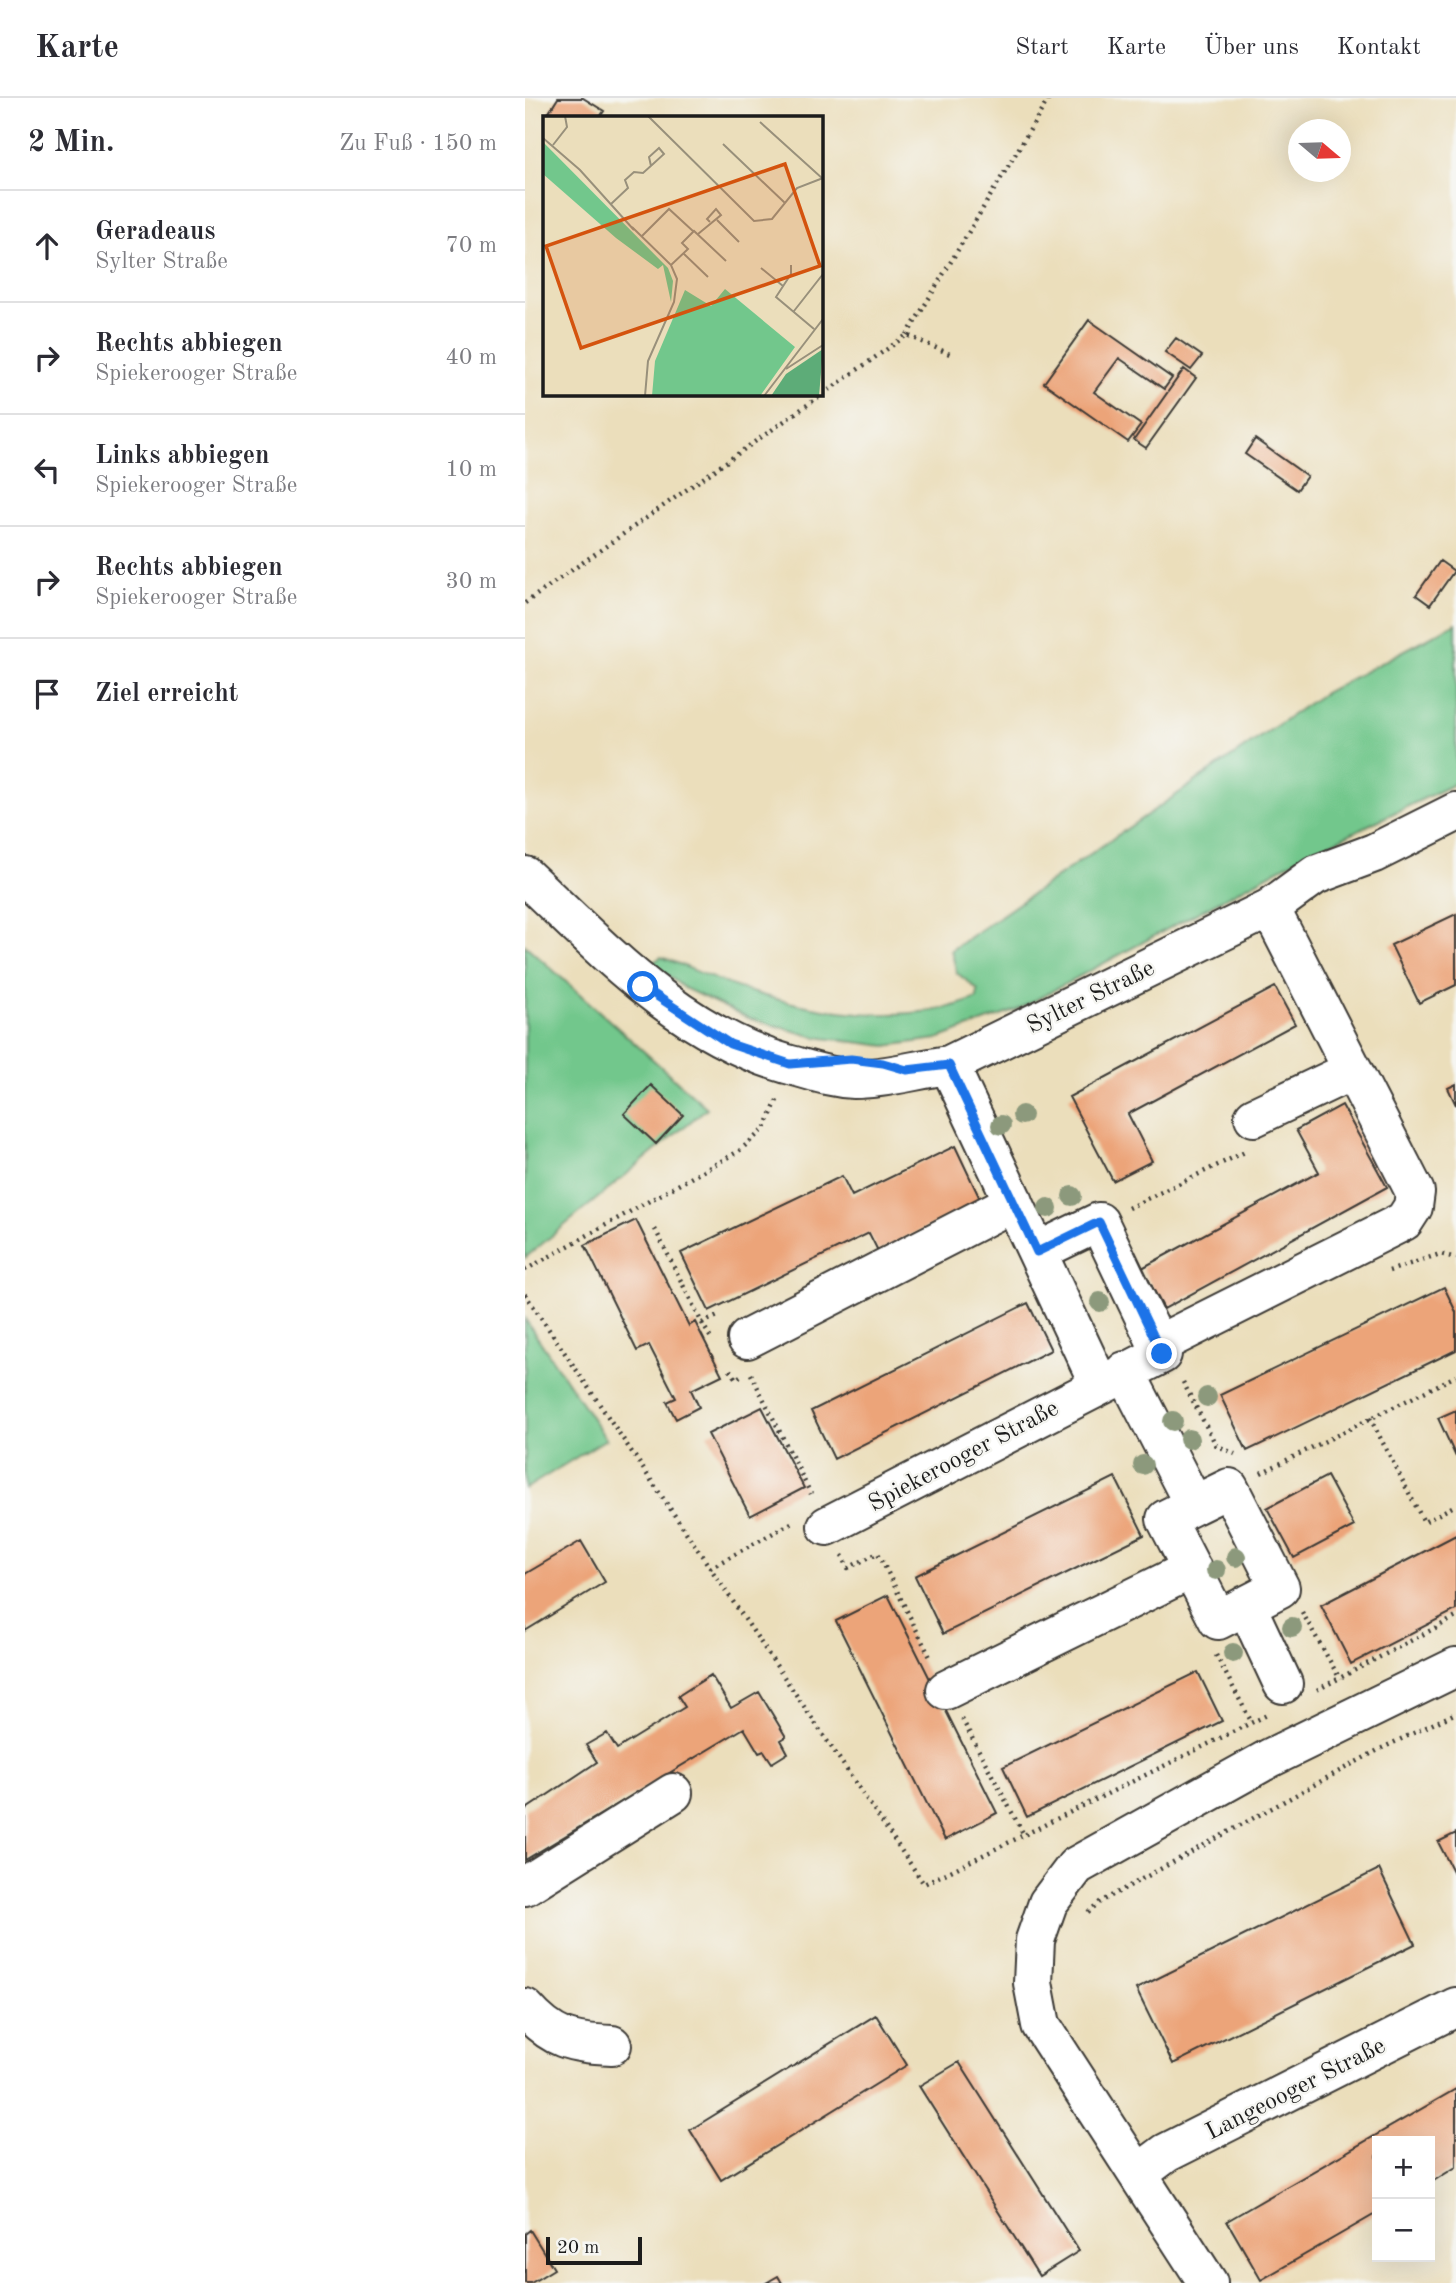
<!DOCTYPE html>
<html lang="de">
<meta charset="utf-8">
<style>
:root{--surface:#fff;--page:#f2f2f3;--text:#2b2b33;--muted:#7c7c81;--line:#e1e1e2}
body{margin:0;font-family:"Old Standard TT",serif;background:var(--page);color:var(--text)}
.controls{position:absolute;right:21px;bottom:21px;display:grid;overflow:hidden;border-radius:0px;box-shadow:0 7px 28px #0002}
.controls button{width:63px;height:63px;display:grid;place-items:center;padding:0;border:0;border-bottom:2px solid var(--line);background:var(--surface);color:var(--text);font:35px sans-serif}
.compass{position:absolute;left:763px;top:21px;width:63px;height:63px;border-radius:50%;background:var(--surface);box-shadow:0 7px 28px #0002;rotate:109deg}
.scale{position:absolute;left:21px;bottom:18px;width:96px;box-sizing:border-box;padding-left:7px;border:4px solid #1c1c1c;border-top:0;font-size:19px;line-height:24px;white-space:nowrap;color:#1c1c1c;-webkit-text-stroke:5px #f6f6f2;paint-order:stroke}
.stop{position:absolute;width:21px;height:21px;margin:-16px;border:5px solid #1a73e8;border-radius:50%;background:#fff}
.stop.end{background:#1a73e8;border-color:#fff;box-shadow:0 2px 7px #0008}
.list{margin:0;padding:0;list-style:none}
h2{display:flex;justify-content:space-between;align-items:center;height:91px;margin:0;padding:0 28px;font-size:30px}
h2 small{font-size:23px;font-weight:400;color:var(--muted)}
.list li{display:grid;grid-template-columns:46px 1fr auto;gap:21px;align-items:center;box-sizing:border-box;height:112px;padding:0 28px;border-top:2px solid var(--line)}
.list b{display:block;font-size:26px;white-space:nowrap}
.list p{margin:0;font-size:23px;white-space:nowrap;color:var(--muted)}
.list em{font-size:23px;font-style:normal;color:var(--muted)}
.icon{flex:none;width:38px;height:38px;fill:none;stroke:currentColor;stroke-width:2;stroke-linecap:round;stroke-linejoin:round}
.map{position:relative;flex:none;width:931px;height:2185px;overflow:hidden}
header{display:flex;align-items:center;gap:42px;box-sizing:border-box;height:98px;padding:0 35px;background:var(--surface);border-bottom:2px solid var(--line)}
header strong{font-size:33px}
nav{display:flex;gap:38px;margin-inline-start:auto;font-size:24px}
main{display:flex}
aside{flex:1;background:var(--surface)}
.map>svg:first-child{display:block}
.green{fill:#72c78c;stroke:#477254;stroke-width:2}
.building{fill:#eca479}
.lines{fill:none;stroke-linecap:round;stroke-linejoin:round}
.minor-casing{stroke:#3b3934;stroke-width:42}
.path{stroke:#3b3934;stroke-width:4.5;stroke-dasharray:2 5;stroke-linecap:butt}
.minor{stroke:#fff;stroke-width:38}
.tree{fill:#8c997c}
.route{stroke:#1a73e8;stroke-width:9}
.labels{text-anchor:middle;stroke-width:5;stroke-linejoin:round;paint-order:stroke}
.street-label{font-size:24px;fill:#1c1c1c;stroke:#f6f6f2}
.inset-road{fill:none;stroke:#98907b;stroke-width:2}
.view{fill:#d4530e;fill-opacity:0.15;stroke:#d4530e;stroke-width:3.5}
.inset-edge{fill:none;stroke:#1c1c1c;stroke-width:3.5}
</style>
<header>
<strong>Karte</strong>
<nav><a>Start</a><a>Karte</a><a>Über uns</a><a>Kontakt</a></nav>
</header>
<main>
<aside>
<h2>2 Min.<small>Zu Fuß · 150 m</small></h2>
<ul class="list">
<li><svg class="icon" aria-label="ahead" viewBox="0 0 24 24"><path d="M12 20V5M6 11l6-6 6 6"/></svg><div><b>Geradeaus</b><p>Sylter Straße</p></div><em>70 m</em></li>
<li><svg class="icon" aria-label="right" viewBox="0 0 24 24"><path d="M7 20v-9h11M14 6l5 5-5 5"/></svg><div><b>Rechts abbiegen</b><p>Spiekerooger Straße</p></div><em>40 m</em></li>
<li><svg class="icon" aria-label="left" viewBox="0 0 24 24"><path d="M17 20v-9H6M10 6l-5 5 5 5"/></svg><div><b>Links abbiegen</b><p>Spiekerooger Straße</p></div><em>10 m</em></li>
<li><svg class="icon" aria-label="right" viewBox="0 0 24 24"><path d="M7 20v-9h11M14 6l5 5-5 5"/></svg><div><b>Rechts abbiegen</b><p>Spiekerooger Straße</p></div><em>30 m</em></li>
<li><svg class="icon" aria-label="arrive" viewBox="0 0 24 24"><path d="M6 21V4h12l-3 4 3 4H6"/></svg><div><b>Ziel erreicht</b></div></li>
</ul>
</aside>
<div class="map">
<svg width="931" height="2185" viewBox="0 0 931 2185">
<rect width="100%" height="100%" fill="#f6f6f2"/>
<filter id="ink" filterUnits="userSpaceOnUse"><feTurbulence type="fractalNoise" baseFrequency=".0143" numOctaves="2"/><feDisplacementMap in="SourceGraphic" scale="14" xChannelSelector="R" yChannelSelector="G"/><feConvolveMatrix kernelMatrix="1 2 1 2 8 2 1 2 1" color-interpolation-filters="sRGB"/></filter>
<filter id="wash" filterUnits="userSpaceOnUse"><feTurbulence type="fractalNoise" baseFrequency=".00686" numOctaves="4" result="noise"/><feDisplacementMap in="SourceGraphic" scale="28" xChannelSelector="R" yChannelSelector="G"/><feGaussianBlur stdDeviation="1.57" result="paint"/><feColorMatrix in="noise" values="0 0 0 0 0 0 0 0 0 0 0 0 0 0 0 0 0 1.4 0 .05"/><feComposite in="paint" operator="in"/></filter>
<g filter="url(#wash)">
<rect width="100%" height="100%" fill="#ebdebb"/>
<!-- green -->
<path class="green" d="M 931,525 L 931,685 L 765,765 L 492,912 L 412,941 L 361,948 L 290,939 L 223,920 L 159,890 L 127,865 L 136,859 C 166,870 195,885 226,894 C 295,915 384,928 452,900 L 453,892 L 432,875 L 426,852 L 799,595 Z
M 0,847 L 182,1010 L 0,1160 Z
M 0,1221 L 81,1341 L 0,1391 Z"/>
<g id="blocks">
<!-- building -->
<path class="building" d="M 33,0 L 58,0 L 79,13 L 75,19 L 28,19 L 23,16 Z
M 564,222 L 647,280 L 639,291 L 594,260 L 569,294 L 616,327 L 603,344 L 519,285 Z
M 651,240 L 677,258 L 666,272 L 640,254 Z
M 659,271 L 671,280 L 621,350 L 609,342 Z
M 730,341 L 782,378 L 772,392 L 720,356 Z
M 915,463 L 929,473 L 905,507 L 891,497 Z
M 931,816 L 931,887 L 894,905 L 866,847 Z
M 750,889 L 770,926 L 603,1016 L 627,1063 L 588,1083 L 544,999 Z
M 931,986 L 931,1007 L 923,990 Z
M 126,987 L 158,1017 L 131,1046 L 99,1016 Z
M 817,1007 L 862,1089 L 639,1211 L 617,1170 L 794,1074 L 771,1032 Z
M 430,1048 L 456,1103 L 353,1153 L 344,1135 L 184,1213 L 156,1155 L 317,1078 L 327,1098 Z
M 111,1122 L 164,1228 L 170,1224 L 197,1277 L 166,1292 L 174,1309 L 151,1321 L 142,1304 L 151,1300 L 124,1247 L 112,1253 L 60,1147 Z
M 919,1189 L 931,1214 L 931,1252 L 722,1353 L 695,1297 Z
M 503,1205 L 526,1252 L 309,1361 L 286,1313 Z
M 237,1309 L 279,1390 L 225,1418 L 183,1336 Z
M 931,1312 L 931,1359 L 913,1320 Z
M 802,1378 L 829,1428 L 769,1460 L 742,1410 Z
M 590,1379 L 619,1437 L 418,1536 L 390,1478 Z
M 931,1437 L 931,1512 L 826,1566 L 796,1507 Z
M 56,1443 L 80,1484 L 0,1533 L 0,1476 Z
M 363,1497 L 472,1715 L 420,1742 L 311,1523 Z
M 673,1574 L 697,1623 L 502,1719 L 478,1669 Z
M 186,1577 L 206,1610 L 234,1594 L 261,1639 L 256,1642 L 263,1655 L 247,1665 L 239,1653 L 234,1655 L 219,1630 L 0,1762 L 0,1712 L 72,1664 L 61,1647 L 82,1635 L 92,1651 L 160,1609 L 153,1598 Z
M 931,1735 L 931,1779 L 913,1744 Z
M 854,1771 L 890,1846 L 648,1966 L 611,1891 Z
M 351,1917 L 382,1967 L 196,2082 L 165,2032 Z
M 434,1964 L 554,2153 L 514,2178 L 394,1988 Z
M 931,1991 L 931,2069 L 905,2085 L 905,2043 L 852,2043 L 852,2115 L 736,2182 L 702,2123 Z
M 5,2132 L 29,2171 L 6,2185 L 0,2185 L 0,2136 Z
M 253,2178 L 257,2185 L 241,2185 Z"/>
</g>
</g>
<g filter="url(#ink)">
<use href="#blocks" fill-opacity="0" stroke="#3b3934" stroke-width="2"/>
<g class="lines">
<!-- minor casing -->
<g class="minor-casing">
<path id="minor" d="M 0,778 C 79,852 154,935 262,966 C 285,972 305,980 329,981 C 361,981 392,971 424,967 L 745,810 L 790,777 L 849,755 L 931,714
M 729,1019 L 828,972
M 512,1154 L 574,1286
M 222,1241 L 489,1104
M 632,1247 L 879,1123 L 888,1109 L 890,1094 L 745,810
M 600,1273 L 669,1407 L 641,1421 L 693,1522 L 755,1490 L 704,1390 L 669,1407
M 302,1428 L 637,1256 L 574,1124 L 512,1154 L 424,967
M 721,1507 L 758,1586
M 421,1592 L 667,1471
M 0,1788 L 148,1695
M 0,1910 C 28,1942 46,1945 87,1947
M 613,2076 L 641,2055 L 931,1909
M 683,2185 L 516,1927 L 508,1885 L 510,1842 L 523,1805 L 551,1768 L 745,1660 L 931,1569"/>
</g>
<!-- path -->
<path class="path" d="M 382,237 L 524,0
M 0,505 L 382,237 L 427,257
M 603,1110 L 722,1053
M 130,1131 L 177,1225 L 195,1217
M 0,1172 L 214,1053 L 240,1030 L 253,1000
M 864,1173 L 915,1156 L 931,1160
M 0,1196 L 399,1786 L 499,1737
M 177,1225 L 186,1240
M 205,1272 L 211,1281 L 217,1277
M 226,1276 L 286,1396
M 658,1284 L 691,1347 L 710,1356
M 845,1320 L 899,1424 L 931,1407
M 736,1375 L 931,1278
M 317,1457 L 323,1470 L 353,1455 L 406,1561
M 185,1470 L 268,1424
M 777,1514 L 815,1581
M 691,1557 L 727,1625
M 792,1592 L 931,1519
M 437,1621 L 499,1737 L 744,1616
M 563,1814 L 575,1804 L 853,1652 L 931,1615"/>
<!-- minor -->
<use href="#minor" class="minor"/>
</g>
<!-- trees -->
<g class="tree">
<circle cx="497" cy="1017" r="10"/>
<circle cx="476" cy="1027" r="10"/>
<circle cx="547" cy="1098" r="10"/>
<circle cx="523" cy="1110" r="10"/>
<circle cx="575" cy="1204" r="10"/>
<circle cx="682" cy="1299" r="10"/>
<circle cx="648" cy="1323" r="10"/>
<circle cx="664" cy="1341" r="10"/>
<circle cx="618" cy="1367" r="10"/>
<circle cx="711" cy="1459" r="10"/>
<circle cx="691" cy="1472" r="10"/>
<circle cx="767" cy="1529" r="10"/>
<circle cx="708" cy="1555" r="10"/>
</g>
</g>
<g class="lines" filter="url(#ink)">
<!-- route -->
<path class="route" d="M 118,889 L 205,946 L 265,966 L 326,961 L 358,965 L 382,972 L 424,967 L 512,1154 L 574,1124 L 637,1256"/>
</g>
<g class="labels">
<!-- street labels -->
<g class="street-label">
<text transform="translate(565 898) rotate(-26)" y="8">Sylter Straße</text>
<text transform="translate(438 1357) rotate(-28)" y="8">Spiekerooger Straße</text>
<text transform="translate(770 1990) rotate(-27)" y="8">Langeooger Straße</text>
</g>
</g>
<!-- overview -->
<g transform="translate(18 18)">
<rect width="280" height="280" fill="#ebdebb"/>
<path d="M 0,26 L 125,152 L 130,165 L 128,186 L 120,149 L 115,153 L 73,122 L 0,58 ZM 182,173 L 252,231 L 217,280 L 109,280 L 112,245 L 142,174 L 168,190 Z" fill="#72c78c"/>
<path d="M 280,233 L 276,280 L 228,280 L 243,258 Z" fill="#5dac78"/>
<path class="inset-road" d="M 105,0 L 211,105 L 229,103 L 254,72 L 280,62M 217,6 L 280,63M 0,22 L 37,54 L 91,114M 180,28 L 242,87M 10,29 L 24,11 L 22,0M 68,88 L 85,72 L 82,64 L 91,56 L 100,57 L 110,48 L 121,38 L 116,32 L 106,41 L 108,50M 174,104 L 196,126M 89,111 L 128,149 L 134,163 L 131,186 L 105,245 L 102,280M 155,118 L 178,99 L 173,93 L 164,103 L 167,106M 99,120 L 126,93 L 151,116M 140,137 L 165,161M 128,149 L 145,133 L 139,127 L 151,115 L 183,145M 248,149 L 248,158 L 233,181 L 271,213M 218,152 L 240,170M 251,195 L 280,158M 243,253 L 280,229M 221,280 L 280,203"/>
<path class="view" d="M 242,48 L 277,150 L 38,232 L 3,130 Z"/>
<rect width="280" height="280" class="inset-edge"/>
</g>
</svg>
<div class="controls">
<button>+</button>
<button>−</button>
</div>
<svg class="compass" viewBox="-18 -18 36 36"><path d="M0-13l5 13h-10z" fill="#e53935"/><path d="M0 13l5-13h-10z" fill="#7c7c81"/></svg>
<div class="scale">20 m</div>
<div class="stop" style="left:118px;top:889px"></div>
<div class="stop end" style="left:637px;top:1256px"></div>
</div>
</main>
